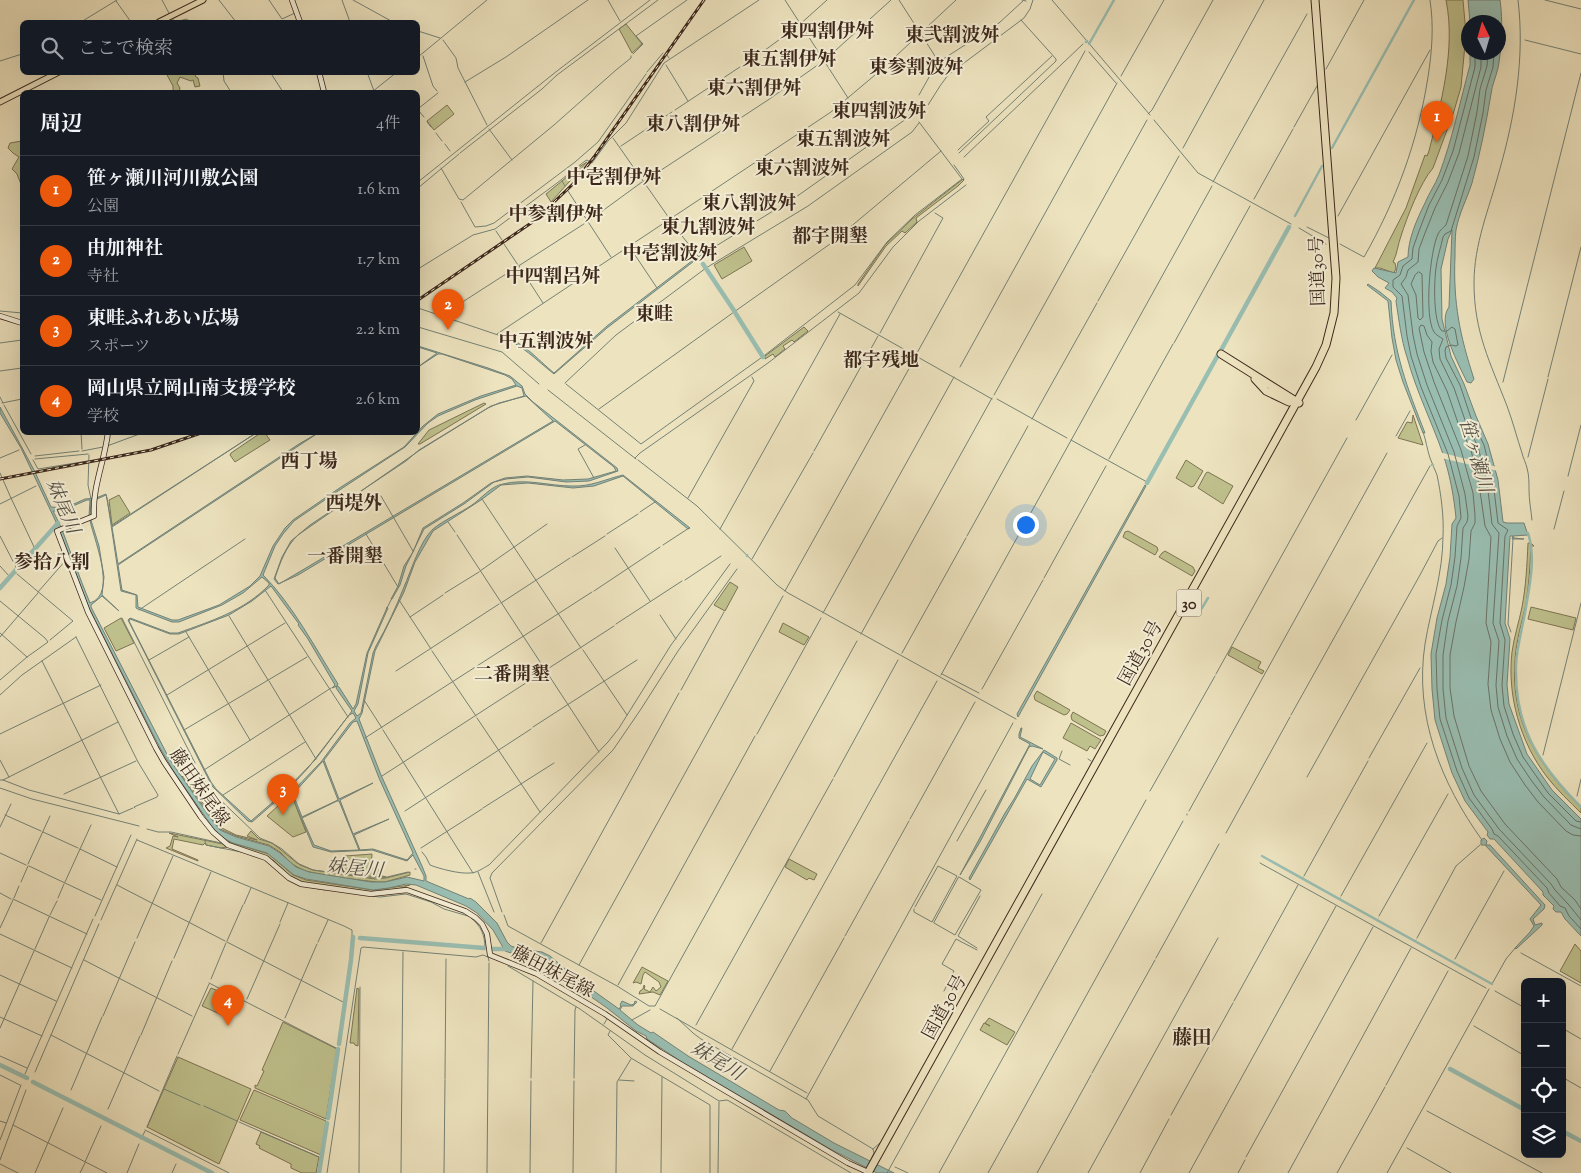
<!DOCTYPE html>
<html lang="ja">
<meta charset="utf-8">
<style>
:root{--surface:#171b24;--page:#20242c;--text:#f1f3f6;--muted:#9ea1a6;--line:#363941;--accent:#ea580c}
body{margin:0;font-family:"Sorts Mill Goudy","Noto Serif JP",serif;background:var(--page);color:var(--text)}
.controls{position:absolute;right:15px;bottom:15px;display:grid;overflow:hidden;border-radius:8px;box-shadow:0 5px 20px #0002}
.controls button{width:45px;height:45px;display:grid;place-items:center;padding:0;border:0;border-bottom:1px solid var(--line);background:var(--surface);color:var(--text);font:25px sans-serif}
.compass{position:absolute;left:1461px;top:15px;width:45px;height:45px;border-radius:50%;background:var(--surface);box-shadow:0 5px 20px #0002;rotate:355deg}
.you{position:absolute;left:1025px;top:524px;width:18px;height:18px;margin:-12px;border:4px solid #fff;border-radius:50%;background:#1a73e8;box-shadow:0 0 0 8px #1a73e833}
.badge{display:grid;place-items:center;width:32px;height:32px;border-radius:50%;background:var(--accent);color:#fff;font-size:16px;font-weight:700}
.pin{position:absolute;translate:-50% -41px;filter:drop-shadow(0 1px 2px #0008)}
.pin::after{content:'';position:absolute;top:26px;width:18px;height:15px;background:inherit;clip-path:polygon(0 0,100% 0,50% 100%)}
.list{margin:0;padding:0;list-style:none}
h2{display:flex;justify-content:space-between;align-items:center;height:65px;margin:0;padding:0 20px;font-size:21px}
h2 small{font-size:16px;font-weight:400;color:var(--muted)}
.list li{display:grid;grid-template-columns:32px 1fr auto;gap:15px;align-items:center;box-sizing:border-box;height:70px;padding:0 20px;border-top:1px solid var(--line)}
.list b{display:block;font-size:19px;white-space:nowrap}
.list p{margin:0;font-size:16px;white-space:nowrap;color:var(--muted)}
.list em{font-size:16px;font-style:normal;color:var(--muted)}
.icon{flex:none;width:28px;height:28px;fill:none;stroke:currentColor;stroke-width:2;stroke-linecap:round;stroke-linejoin:round}
.map{position:relative;flex:none;width:1581px;height:1173px;overflow:hidden}
.search{position:absolute;background:var(--surface);box-shadow:0 5px 20px #0002;left:20px;top:20px;width:400px;height:55px;display:flex;align-items:center;gap:12px;box-sizing:border-box;padding:0 18px;border-radius:8px;color:var(--muted);font-size:19px}
.panel{position:absolute;background:var(--surface);box-shadow:0 5px 20px #0002;left:20px;top:90px;width:400px;height:345px;border-radius:8px}
.map>svg:first-child{display:block}
.green{fill:#bfc18d;stroke:#7e7454}
.water{fill:#99beb2;stroke:#748276;fill-rule:evenodd}
.pier{fill:#ede3bf}
.lines{fill:none;stroke-linecap:round;stroke-linejoin:round}
.shore{stroke:#6a7266;stroke-width:1}
.stream{stroke:#748276;stroke-width:1}
.canal{stroke:#99beb2;stroke-width:2.5}
.river{stroke:#99beb2;stroke-width:4.5}
.secondary-casing{stroke:#3c271b;stroke-width:6}
.primary-casing{stroke:#3c271b;stroke-width:7}
.highway-casing{stroke:#3c271b;stroke-width:9}
.secondary{stroke:#f3edd5;stroke-width:4.5}
.primary{stroke:#ede3bf;stroke-width:5}
.highway{stroke:#ede3bf;stroke-width:7}
.rail-casing{stroke:#3c271b;stroke-width:3}
.rail{stroke:#f3edd5;stroke-width:1;stroke-dasharray:4;stroke-linecap:butt}
.labels{text-anchor:middle;stroke-width:4;stroke-linejoin:round;paint-order:stroke}
.shield{fill:#f3edd5;stroke:#736253;stroke-width:1}
.shield-label{font-size:16px;font-weight:bold;fill:#3c271b}
.street-label{font-size:18px;fill:#3c271b;stroke:#f3edd5}
.neighbourhood-label{font-size:19px;font-weight:bold;fill:#3c271b;stroke:#f3edd5}
.water-label{font-size:19px;font-style:italic;fill:#534d41;stroke:#f3edd5}
.quarter-label{font-size:20px;font-weight:bold;fill:#3c271b;stroke:#f3edd5}
</style>
<div class="map">
<svg width="1581" height="1173" viewBox="0 0 1581 1173">
<rect width="100%" height="100%" fill="#ede3bf"/>
<filter id="stains"><feTurbulence type="fractalNoise" baseFrequency=".004" numOctaves="4"/><feColorMatrix values="0 0 0 0 .2 0 0 0 0 .09 0 0 0 0 .02 0 0 0 .5 -.17"/></filter>
<radialGradient id="worn" r=".72"><stop offset=".6" stop-color="#630" stop-opacity="0"/><stop offset="1" stop-color="#630" stop-opacity=".3"/></radialGradient>
<!-- green -->
<path class="green" d="M 1446,0 L 1463,0 L 1466,34 L 1461,87 L 1454,111 L 1433,168 C 1420,183 1407,217 1401,236 C 1398,244 1397,255 1393,262 L 1395,263 L 1396,268 L 1394,273 L 1380,268 L 1375,268 L 1406,208 L 1425,155 L 1427,156 L 1429,151 C 1441,103 1456,49 1446,0 Z
M 626,24 L 642,44 L 632,53 L 619,29 Z
M 168,73 L 197,73 L 195,76 L 198,78 L 200,86 L 195,87 L 193,80 L 191,81 L 180,77 L 177,83 L 180,88 L 179,92 L 173,92 L 173,86 L 167,75 Z
M 447,105 L 454,114 L 434,130 L 427,121 Z
M 22,141 L 22,154 L 21,155 L 22,165 L 22,187 L 17,174 L 12,169 L 19,157 L 13,153 L 8,148 L 10,143 Z
M 587,162 L 551,202 L 546,194 L 579,167 Z
M 963,179 L 964,180 L 958,186 L 916,218 L 917,222 L 905,233 L 902,231 L 886,246 L 858,286 L 858,284 L 885,245 L 912,219 Z
M 744,247 L 752,261 L 722,279 L 714,265 Z
M 804,327 L 808,331 L 794,342 L 792,340 L 783,346 L 785,349 L 775,357 L 773,354 L 765,359 L 765,356 Z
M 484,403 L 486,404 L 420,444 L 418,444 L 429,430 Z
M 1413,415 L 1423,445 L 1398,438 L 1407,422 L 1412,423 Z
M 262,432 L 265,433 L 270,440 L 235,462 L 230,455 L 231,453 Z
M 1186,460 L 1203,471 L 1194,486 L 1191,487 L 1176,478 Z
M 1208,472 L 1233,486 L 1223,504 L 1198,488 L 1206,473 Z
M 119,495 L 130,513 L 112,525 L 109,500 Z
M 1128,531 L 1157,547 L 1158,550 L 1155,555 L 1123,537 L 1125,532 Z
M 1528,543 L 1532,544 L 1534,546 L 1531,546 C 1530,566 1529,585 1526,604 C 1522,622 1516,641 1515,660 C 1510,723 1539,766 1581,808 L 1581,813 C 1570,802 1557,790 1547,777 C 1520,742 1507,695 1512,652 C 1514,637 1519,622 1522,607 C 1526,586 1527,565 1528,543 Z
M 1165,551 L 1193,567 L 1195,571 L 1192,576 L 1159,557 L 1162,553 Z
M 730,582 L 738,587 L 725,611 L 714,605 Z
M 1531,607 L 1576,618 L 1573,630 L 1528,619 Z
M 121,618 L 134,643 L 116,651 L 104,628 Z
M 783,623 L 809,637 L 804,645 L 779,632 Z
M 1232,647 L 1261,662 L 1258,668 L 1264,671 L 1262,674 L 1228,655 Z
M 1037,691 L 1070,710 L 1067,714 L 1064,715 L 1035,700 L 1034,696 Z
M 1073,712 L 1106,731 L 1104,735 L 1100,736 L 1072,720 L 1071,716 Z
M 1071,723 L 1101,740 L 1095,749 L 1090,746 L 1087,751 L 1063,738 Z
M 183,776 L 220,827 L 236,835 L 257,840 L 247,836 L 251,831 L 259,839 L 272,843 L 280,849 L 297,863 L 313,870 L 375,879 L 386,878 L 410,872 L 410,875 L 385,882 L 377,882 L 333,877 L 305,871 L 292,864 L 280,852 L 269,845 L 236,836 L 220,829 L 182,777 Z
M 291,794 L 306,832 L 293,837 L 267,816 Z
M 169,833 L 223,844 L 227,847 L 221,848 L 206,845 L 205,843 L 203,845 L 174,839 L 172,849 L 198,860 L 198,861 L 166,848 L 170,846 L 173,836 L 178,837 Z
M 226,841 L 269,854 L 293,875 L 306,880 L 373,890 L 410,885 L 406,886 L 406,887 L 372,894 L 303,883 L 292,878 L 273,860 Z
M 372,854 L 371,868 L 378,869 L 379,875 L 386,877 L 377,877 L 343,873 L 345,856 Z
M 789,859 L 817,874 L 814,880 L 809,878 L 807,880 L 785,867 Z
M 1575,944 L 1581,951 L 1581,983 L 1560,971 Z
M 642,967 L 668,981 L 660,995 L 653,992 L 639,994 L 640,991 L 643,989 L 644,985 L 645,986 L 644,989 L 650,992 L 653,987 L 656,991 L 661,987 L 659,982 L 645,972 L 643,975 L 641,984 L 636,982 L 633,983 Z
M 211,988 L 232,997 L 225,1014 L 222,1015 L 202,1006 Z
M 357,988 L 359,989 L 358,1046 L 355,1045 L 354,1043 L 350,1043 Z
M 989,1018 L 1015,1032 L 1007,1045 L 980,1030 L 984,1023 L 990,1026 L 985,1023 Z
M 283,1022 L 337,1049 L 326,1119 L 255,1088 L 255,1085 L 257,1086 L 264,1071 L 262,1070 Z
M 178,1057 L 251,1089 L 219,1164 L 147,1127 Z
M 254,1090 L 326,1121 L 321,1155 L 240,1120 Z
M 261,1132 L 319,1157 L 316,1173 L 302,1173 L 291,1168 L 291,1164 L 259,1148 L 260,1146 L 256,1144 Z"/>
<!-- water -->
<path class="water" d="M 1468,0 L 1500,0 C 1503,21 1502,47 1498,68 C 1496,77 1492,85 1491,94 C 1486,124 1480,154 1472,183 C 1467,199 1459,213 1456,230 C 1455,238 1455,248 1455,256 C 1453,303 1460,336 1474,379 L 1471,383 L 1467,382 C 1459,365 1436,324 1449,307 L 1452,230 L 1448,239 L 1441,269 L 1442,319 L 1451,356 L 1464,384 L 1476,416 L 1488,444 L 1498,480 L 1503,522 L 1507,523 L 1524,523 L 1528,535 L 1513,536 L 1514,538 L 1524,539 L 1512,539 L 1513,536 L 1510,536 L 1505,623 L 1510,639 L 1507,685 L 1509,704 L 1527,754 L 1552,790 L 1581,819 L 1581,936 L 1565,919 L 1561,912 L 1556,912 L 1553,909 L 1554,906 L 1543,895 L 1543,892 L 1494,839 L 1490,839 L 1487,835 L 1488,832 L 1465,801 L 1452,773 L 1435,720 L 1432,689 L 1431,654 L 1437,618 L 1446,584 L 1450,557 L 1452,524 L 1456,518 C 1454,497 1450,475 1443,454 C 1432,422 1416,391 1407,357 C 1401,339 1399,320 1396,301 L 1397,298 L 1392,292 L 1385,288 L 1389,283 L 1378,277 L 1372,271 L 1374,268 L 1396,273 L 1398,262 L 1408,257 C 1408,239 1417,219 1425,203 C 1429,193 1435,185 1439,175 C 1452,140 1460,102 1470,65 L 1470,53 L 1498,52 L 1498,22 L 1470,22 Z
M 697,257 L 698,258 L 607,328 L 554,374 C 536,360 522,344 499,336 C 520,338 538,360 554,373 L 607,326 Z
M 1368,284 L 1380,292 L 1391,301 C 1393,352 1407,387 1425,433 L 1423,433 L 1403,382 L 1396,360 L 1392,338 L 1388,301 L 1367,285 Z
M 418,346 L 488,368 L 510,376 L 522,386 L 525,394 L 533,402 L 617,468 L 618,471 L 589,481 L 566,482 L 528,477 L 506,479 L 494,482 L 464,504 L 424,529 L 406,566 L 400,585 L 392,599 L 391,599 L 398,586 L 404,566 L 413,552 L 423,528 L 463,503 L 491,483 L 505,478 L 527,476 L 563,480 L 588,479 L 616,471 L 614,467 L 555,421 L 298,575 L 278,584 L 274,579 L 282,557 L 291,541 L 310,525 L 406,461 L 419,450 L 491,406 L 524,396 L 522,388 L 517,386 L 475,400 L 438,416 L 428,423 L 405,447 L 338,491 L 294,521 L 283,534 L 275,546 L 263,575 C 293,605 315,648 338,684 L 337,686 L 339,687 L 353,709 L 356,704 L 367,653 L 386,610 L 387,607 L 388,608 L 368,653 L 358,704 L 354,711 L 357,716 L 361,713 L 373,653 L 376,646 C 387,627 396,607 404,587 C 411,571 420,541 433,529 C 444,520 460,513 472,505 C 482,498 491,486 503,484 C 526,478 549,486 572,486 C 590,487 606,479 623,475 L 690,528 L 688,529 L 623,476 L 594,486 L 573,488 L 528,483 L 501,485 L 481,500 L 433,531 L 415,562 L 404,592 L 375,651 L 362,713 L 359,719 L 381,775 L 422,866 L 426,876 L 426,881 L 469,899 L 470,898 L 476,902 L 497,923 L 507,942 L 511,946 L 519,949 L 542,952 L 550,956 L 577,979 L 619,1009 L 621,1006 L 620,1005 L 622,1001 L 631,1005 L 634,1004 L 635,1001 L 637,1002 L 633,1006 L 622,1006 L 620,1010 L 638,1025 L 651,1033 L 653,1032 L 688,1056 L 779,1110 L 785,1111 L 792,1118 L 834,1143 L 894,1173 L 877,1173 L 832,1150 L 682,1062 L 647,1039 L 646,1036 L 636,1031 L 607,1008 L 577,987 L 543,959 L 514,954 L 505,951 L 493,930 L 477,913 L 466,906 L 416,885 L 406,884 L 389,888 L 373,890 L 306,879 L 294,875 L 267,853 L 233,843 L 225,839 L 218,834 L 211,825 L 174,772 L 159,746 L 89,608 L 56,522 L 21,448 L 0,413 L 0,407 L 34,470 L 51,507 L 65,508 L 85,499 L 96,498 L 106,494 L 112,526 L 256,433 L 112,527 L 118,564 L 299,444 L 318,433 L 118,565 L 122,590 L 137,595 L 138,607 L 172,620 L 178,620 L 219,605 L 250,586 L 260,576 L 273,546 L 285,528 L 293,520 L 341,487 L 404,447 L 423,426 L 438,414 L 481,396 L 516,385 L 512,379 L 505,375 L 442,354 L 438,354 L 418,367 L 437,353 L 418,347 ZM 526,396 L 553,421 L 279,584 L 275,578 C 280,563 286,546 298,535 L 420,450 L 488,408 L 499,403 ZM 106,495 L 107,498 L 121,591 L 136,595 L 136,608 L 138,609 L 172,622 L 179,622 L 222,605 L 243,593 L 262,577 L 269,583 L 269,585 C 244,611 211,621 178,633 L 170,633 L 130,618 L 128,620 L 212,786 L 248,821 L 252,822 L 282,796 L 308,768 L 349,715 L 353,713 L 356,718 L 350,723 L 321,762 L 291,793 L 313,847 L 331,852 L 372,850 L 407,861 L 413,855 L 424,876 L 424,881 L 407,877 L 385,882 L 371,882 L 309,872 L 296,867 L 280,853 L 269,846 L 236,837 L 220,830 L 209,816 L 170,760 L 91,607 L 91,605 L 102,596 L 119,611 L 102,595 L 104,577 L 99,546 L 90,517 L 91,500 L 97,499 ZM 87,500 L 90,500 C 90,505 89,511 89,516 C 92,536 119,594 90,603 L 82,583 L 61,527 L 53,511 L 61,511 ZM 271,586 L 299,624 L 298,625 L 308,639 L 335,685 L 332,688 L 337,686 L 336,688 L 352,711 L 315,760 L 281,795 L 251,821 L 216,789 L 211,782 L 129,621 L 130,619 L 170,634 L 179,634 L 229,615 L 252,601 ZM 357,721 L 379,778 L 413,853 L 407,860 L 373,849 L 360,850 L 354,835 L 389,819 L 353,834 L 340,800 L 373,783 L 339,799 L 324,760 L 353,722 ZM 323,761 L 338,800 L 302,817 L 293,794 ZM 337,801 L 339,801 L 359,850 L 331,851 L 314,845 L 302,818 Z
M 1145,485 L 1146,486 L 1018,717 L 1017,714 Z
M 1021,728 L 1022,728 L 1020,737 L 1043,749 L 1032,746 L 1029,747 L 980,842 L 960,875 L 1030,744 L 1019,738 L 1019,734 Z
M 1044,750 L 1057,758 L 1057,760 L 1041,787 L 1027,779 L 970,880 L 969,878 L 1005,813 L 1014,799 L 1032,766 ZM 1043,752 L 1055,759 L 1040,785 L 1030,779 Z
M 1484,838 L 1487,841 L 1486,845 L 1490,845 L 1545,905 L 1544,909 L 1533,919 L 1535,925 L 1542,923 L 1542,925 L 1516,949 L 1515,948 L 1530,932 L 1534,926 L 1530,919 L 1541,905 L 1485,845 L 1481,845 L 1481,840 Z"/>
<!-- pier -->
<path class="pier" d="M 1439,452 L 1497,467 L 1498,471 L 1441,458 Z"/>
<g class="lines">
<!-- shore -->
<path class="shore" d="M 1475,52 L 1475,67 L 1453,151 L 1442,180 L 1429,205 L 1419,231 L 1413,248 L 1412,259 L 1403,266 L 1400,275 L 1393,280 L 1393,287 L 1402,296 L 1407,336 L 1411,356 L 1421,387 L 1448,454 L 1459,496 L 1461,518 L 1457,526 L 1455,557 L 1451,585 L 1442,620 L 1436,654 L 1437,689 L 1440,719 L 1457,771 L 1469,798 L 1492,829 L 1494,834 L 1498,836 L 1547,888 L 1549,893 L 1560,906 L 1565,908 L 1569,916 L 1581,929
M 1481,52 L 1481,67 L 1459,153 L 1448,182 L 1435,208 L 1425,233 L 1419,249 L 1418,262 L 1408,270 L 1406,277 L 1401,284 L 1408,295 L 1413,335 L 1417,354 L 1427,385 L 1454,452 L 1465,494 L 1468,516 L 1467,522 L 1463,528 L 1461,558 L 1457,586 L 1448,621 L 1443,655 L 1443,689 L 1446,718 L 1462,768 L 1474,795 L 1499,829 L 1551,884 L 1555,890 L 1569,905 L 1581,920
M 1488,52 L 1487,66 L 1480,89 L 1477,112 L 1468,156 L 1446,225 C 1443,228 1440,230 1438,234 C 1430,251 1424,316 1434,332 C 1436,335 1440,337 1443,339 L 1439,349 L 1440,359 L 1454,388 L 1465,420 L 1478,447 L 1487,482 L 1492,524 L 1499,533 L 1493,623 L 1499,641 L 1496,685 L 1498,707 L 1507,736 L 1517,759 L 1531,780 L 1544,797 L 1571,825 L 1581,829
M 1494,52 L 1493,67 L 1486,90 L 1483,113 L 1474,157 L 1451,231 L 1445,234 L 1443,237 C 1441,247 1437,258 1436,268 C 1434,282 1433,322 1442,331 L 1447,331 L 1452,327 L 1455,329 L 1458,345 L 1456,346 L 1451,345 L 1446,347 L 1445,351 L 1446,358 L 1460,385 L 1471,418 L 1484,445 L 1493,481 L 1498,523 L 1508,530 L 1505,536 L 1500,623 L 1505,640 L 1502,685 L 1504,706 L 1513,734 L 1523,757 L 1548,793 L 1576,821 L 1581,822
M 1419,272 L 1422,274 L 1423,317 L 1420,320 L 1418,318 L 1416,295 L 1411,284 L 1415,275 Z
M 1581,836 L 1573,835 L 1566,831 L 1538,802 L 1525,785 L 1510,762 L 1500,739 L 1491,710 L 1488,684 L 1491,642 L 1486,623 L 1491,537 L 1485,526 L 1479,484 L 1471,450 L 1458,423 L 1447,391 L 1433,362 L 1431,351 L 1432,342 L 1427,335 L 1424,326 L 1421,325 L 1419,328 L 1424,352 L 1434,382 L 1461,450 L 1473,493 L 1475,515 L 1475,523 L 1471,531 L 1469,559 L 1464,587 L 1456,622 L 1450,655 L 1450,688 L 1454,716 L 1469,766 L 1481,791 L 1505,824 L 1557,879 L 1561,887 L 1575,900 L 1581,909"/>
<!-- stream -->
<path class="stream" d="M 162,0 L 170,15
M 219,0 L 236,22
M 269,0 L 282,19 L 295,13
M 342,0 L 350,22
M 353,0 L 393,22
M 608,0 L 620,21
M 785,0 L 848,98
M 899,0 L 944,70
M 1022,0 L 1026,1
M 1052,0 L 1150,115
M 1518,0 C 1525,57 1515,117 1499,172 C 1489,209 1474,244 1474,283 C 1474,332 1490,362 1507,406 C 1513,422 1517,438 1522,453 C 1523,458 1526,463 1527,468 C 1529,475 1529,482 1529,490 C 1529,500 1531,510 1532,520
M 1545,0 L 1581,9
M 116,1 L 131,22
M 172,18 L 175,22
M 870,19 L 891,0
M 81,22 L 117,0
M 176,22 L 186,19 L 192,22
M 418,31 L 440,38
M 443,40 L 456,58 L 458,68 L 487,125
M 1525,40 L 1581,54
M 1089,52 L 1116,83
M 633,54 L 643,44 L 636,36 L 687,0
M 667,55 L 669,58
M 423,56 L 433,86 L 437,91
M 896,56 L 956,0
M 418,57 L 487,0
M 825,60 L 857,31
M 0,61 L 22,54
M 666,65 L 688,101
M 1326,69 L 1364,0
M 223,72 L 224,81 L 231,92
M 270,72 L 283,92
M 367,72 L 374,91
M 647,72 L 663,53
M 1121,76 L 1164,0
M 465,82 L 506,57 L 588,0
M 372,92 L 397,72
M 919,95 L 937,63 L 999,23 L 1023,1
M 928,105 L 940,86 L 948,75 L 1024,18 L 1030,9 L 1033,0
M 675,110 L 761,53 L 798,26 L 827,0
M 1148,114 L 1152,110 L 1213,0
M 424,117 L 418,110 L 419,108 L 438,93
M 1154,120 L 1198,173 L 1291,224
M 427,122 L 431,127
M 1294,127 L 1317,86
M 489,129 L 512,160
M 436,133 L 442,141
M 613,138 L 669,218
M 445,144 L 450,151
M 621,146 L 672,112
M 1183,148 L 1264,0
M 958,150 L 989,121 L 986,117 L 1052,56
M 460,153 L 542,89 L 557,75 L 658,0
M 959,153 L 1056,61 L 1056,59 L 1021,20
M 964,157 L 1083,44
M 954,165 L 964,179
M 441,168 L 459,199 L 463,200 L 554,125 L 616,70 L 631,58 L 631,56
M 562,181 L 565,186
M 418,182 L 557,71 L 650,0
M 643,182 L 768,100 L 822,62
M 1213,182 L 1307,14
M 418,188 L 459,154
M 568,191 L 611,257
M 1254,199 L 1293,129
M 461,202 L 475,227 L 486,226 L 494,223 L 575,162 L 598,142 L 646,74
M 1338,216 L 1430,50
M 671,222 L 702,261
M 1307,227 L 1329,238
M 1299,228 L 1326,244
M 1287,230 L 1290,228
M 496,231 L 502,240
M 504,244 L 518,265
M 1340,244 L 1364,257 C 1396,201 1418,141 1428,77 C 1432,51 1434,26 1430,0
M 635,255 L 657,288
M 698,257 L 796,197 L 906,119 L 910,114
M 519,266 L 543,303
M 418,269 L 473,235 L 495,229 L 557,183 L 585,161 L 587,160 L 592,163 L 608,141 L 626,123 L 664,63 L 759,0
M 21,281 L 22,281
M 1098,301 L 1179,156
M 418,308 L 501,336
M 0,311 L 22,313
M 734,312 L 830,244 L 941,151
M 838,312 L 992,399
M 444,315 L 450,310 L 590,220 L 642,182
M 418,327 L 502,352 L 539,384
M 880,333 L 943,218 L 935,213
M 497,334 L 831,112 L 881,70
M 0,343 L 22,340
M 1174,343 L 1250,206
M 917,353 L 1085,51
M 960,367 L 1117,83
M 0,371 L 22,368
M 1548,377 L 1581,247
M 1503,382 L 1581,73
M 565,383 L 616,335 L 706,268 L 808,206 L 912,132 L 919,123
M 566,384 L 641,444 L 765,355 L 855,285 L 887,242 L 915,215 L 962,179 L 919,122
M 548,390 L 636,459
M 994,395 L 1147,120
M 0,397 L 3,403
M 997,399 L 1067,438
M 2,403 L 22,399
M 4,405 L 31,454
M 599,409 L 734,312
M 1032,419 L 1097,303
M 1356,420 L 1392,355
M 81,432 L 82,449
M 1423,432 C 1426,440 1427,449 1430,458 C 1432,464 1435,469 1437,475 C 1441,494 1444,516 1443,536 C 1443,573 1431,608 1425,644 C 1414,716 1441,783 1482,840
M 28,433 L 29,432
M 1396,436 L 1410,411
M 1071,440 L 1147,482
M 585,445 L 578,449 L 594,478
M 107,446 L 145,432
M 82,451 L 103,447
M 814,451 L 878,336
M 89,455 L 88,485 L 91,499
M 35,456 L 79,451
M 1528,457 L 1548,379
M 0,458 L 19,450
M 635,458 L 640,453 L 768,363 L 859,293 L 893,247 L 919,221 L 966,185
M 35,459 L 88,454
M 1109,459 L 1173,344
M 33,460 L 38,469 L 88,461
M 638,460 L 697,506 L 777,585 L 788,593 L 1016,719
M 0,473 L 11,498
M 1568,476 L 1581,425
M 381,496 L 413,551
M 11,498 L 35,549
M 688,498 L 754,381 L 752,377
M 482,499 L 581,648
M 0,504 L 36,486
M 640,512 L 655,502
M 448,522 L 455,532
M 720,529 L 840,314
M 1554,529 L 1564,491
M 366,534 L 398,587
M 607,534 L 638,514
M 457,535 L 599,752
M 0,536 L 17,569
M 967,536 L 1028,426
M 663,545 L 689,528
M 615,548 L 650,601
M 572,557 L 605,536
M 752,559 L 813,453
M 0,566 L 10,577
M 480,571 L 547,524
M 14,572 L 15,573
M 17,574 L 73,621 L 50,640
M 1044,578 L 1106,466
M 685,580 L 721,556
M 265,590 L 348,717
M 594,591 L 660,547
M 785,591 L 916,356
M 38,592 L 66,560
M 445,593 L 479,572
M 399,600 L 431,649
M 0,601 L 45,638 L 48,642 L 27,657 L 0,680
M 501,603 L 570,558
M 387,608 L 392,598
M 139,610 L 245,539
M 823,613 L 954,377
M 660,615 L 676,639
M 229,616 L 268,680
M 410,617 L 443,595
M 122,618 L 195,763
M 616,624 L 682,581
M 186,632 L 250,740
M 1511,632 L 1508,624 L 1513,539
M 0,633 L 27,657
M 861,634 L 992,398
M 0,637 L 38,593
M 76,637 L 138,762 L 158,795 L 157,797 L 134,807 L 135,808
M 583,650 L 627,715
M 432,651 L 476,716
M 902,653 L 966,538
M 149,660 L 189,637
M 42,661 L 119,814
M 396,671 L 499,604
M 942,674 L 979,693
M 1216,674 L 1347,438
M 941,675 L 1212,186
M 269,681 L 316,759
M 982,689 L 1043,580
M 681,690 L 724,612
M 0,695 L 22,675 L 76,637
M 167,695 L 285,623
M 364,700 L 382,728
M 1291,715 L 1430,466
M 477,718 L 540,812
M 533,727 L 637,660
M 184,730 L 307,657
M 383,730 L 473,873
M 0,734 L 101,685
M 757,734 L 821,618
M 365,738 L 592,592
M 1062,751 L 1059,759 L 1070,765
M 1543,755 L 1581,603
M 1539,757 L 1540,757
M 1369,758 L 1420,668
M 1088,759 L 1091,761
M 0,760 L 9,777
M 197,768 L 210,790 L 260,838 L 272,843 L 282,849 L 300,865 L 313,870 L 374,878 L 387,877 L 408,872
M 204,770 L 331,688
M 382,776 L 614,626
M 834,777 L 898,660
M 1307,777 L 1420,575 L 1438,541 L 1442,538
M 0,780 L 3,780 L 118,722
M 3,780 L 29,790 L 119,814 L 133,808
M 0,788 L 32,799 L 139,826
M 1150,791 L 1215,676
M 64,794 L 136,761
M 223,795 L 305,742
M 1577,796 L 1581,779
M 483,808 L 554,763
M 405,811 L 531,729
M 1189,811 L 1387,453
M 5,815 L 41,831
M 1187,815 L 1187,814
M 910,819 L 975,702
M 0,827 L 11,804
M 147,829 L 158,832 L 171,832 L 221,843
M 43,832 L 78,848
M 1226,833 L 1290,717
M 137,840 L 344,926 L 352,930 L 352,937
M 205,841 L 206,845 L 246,853
M 957,841 L 986,790
M 421,848 L 482,809
M 80,849 L 117,867
M 422,852 L 426,857 L 430,865 C 440,869 460,874 470,873 C 477,873 483,868 489,865 L 608,742 L 619,728 L 671,645 L 730,564
M 0,853 L 26,865
M 1260,863 L 1486,988
M 28,864 L 50,816
M 29,866 L 101,900
M 415,869 L 416,869
M 478,872 L 494,912
M 1304,876 L 1368,761
M 959,877 L 981,890 L 955,935 L 934,923 Z
M 1302,878 L 1303,878
M 290,881 L 298,885
M 21,882 L 28,866
M 65,882 L 91,825
M 117,885 L 225,941
M 302,886 L 325,890
M 0,893 L 11,899
M 371,896 L 380,897 L 406,894 L 431,902 L 444,909 L 468,916
M 1341,896 L 1427,743
M 14,898 L 19,886
M 58,898 L 64,884
M 13,899 L 87,934
M 1339,899 L 1340,898
M 244,904 L 251,888
M 914,909 L 914,912 L 932,922 L 957,876 L 938,866 L 915,907
M 502,912 L 490,878 L 492,873 L 613,750 L 641,709 L 678,651 L 737,569
M 50,915 L 57,901
M 504,915 L 508,926 L 617,986 L 649,1006 L 655,1006 L 857,641
M 95,916 L 131,835
M 1379,916 L 1448,794
M 471,918 C 481,926 485,935 485,948
M 101,920 L 137,839
M 1377,920 L 1378,919
M 280,922 L 288,903
M 0,928 L 13,900
M 0,934 L 72,968
M 845,936 L 909,821
M 137,938 L 173,856
M 1417,938 L 1456,866 L 1480,845
M 227,941 L 243,905
M 1415,941 L 1416,940
M 227,942 L 345,1003
M 318,942 L 328,920
M 541,943 L 679,693
M 977,948 L 958,936 L 980,896
M 35,949 L 49,917
M 1521,953 L 1581,986
M 174,958 L 211,872
M 1156,958 L 1219,844
M 1455,959 L 1504,871
M 84,960 L 192,1016
M 579,965 L 783,596
M 508,966 L 580,1009 L 645,1055 L 719,1101 L 727,1100 L 729,1101 L 851,1173
M 0,975 L 56,1001
M 211,979 L 226,943
M 209,983 L 338,1049
M 1492,984 L 1506,959 L 1516,947
M 618,985 L 755,736
M 944,991 L 954,971 L 942,964 L 956,939 L 977,950
M 1495,991 L 1525,1008
M 247,999 L 280,924
M 1234,1001 L 1298,885
M 660,1009 L 807,1093
M 103,1016 L 135,942
M 0,1017 L 42,1036
M 285,1018 L 317,944
M 677,1018 L 693,1033 L 701,1039 L 808,1100 L 818,1116 L 873,1149 L 874,1153 L 869,1163
M 632,1020 L 650,1010
M 604,1024 L 607,1019
M 696,1025 L 833,779
M 1474,1026 L 1525,1056
M 0,1028 L 34,951
M 1562,1028 L 1581,1039
M 610,1031 L 608,1035 L 631,1058 L 710,1105 L 710,1173
M 51,1035 L 159,1091
M 141,1035 L 172,961
M 732,1049 L 937,681
M 178,1054 L 209,984
M 0,1056 L 27,1068
M 770,1071 L 844,938
M 35,1072 L 99,924
M 1092,1073 L 1155,960
M 25,1074 L 93,919
M 0,1075 L 20,1085
M 1562,1077 L 1581,1088
M 531,1078 L 533,981
M 574,1078 L 575,1010 L 576,1007
M 445,1079 L 446,959
M 619,1080 L 634,1081
M 1386,1085 L 1448,971
M 164,1089 L 200,1105
M 71,1090 L 102,1017
M 806,1099 L 1013,723
M 204,1106 L 237,1121
M 108,1109 L 140,1036
M 1427,1111 L 1542,1173
M 1171,1115 L 1233,1003
M 0,1121 L 6,1123
M 239,1122 L 321,1158
M 13,1125 L 107,1173
M 147,1127 L 177,1056
M 145,1130 L 229,1173
M 141,1139 L 145,1131
M 0,1140 L 21,1085
M 1407,1148 L 1451,1173
M 873,1149 L 881,1142
M 1246,1157 L 1373,927
M 0,1160 L 26,1090
M 85,1162 L 101,1126
M 0,1164 L 18,1173
M 895,1167 L 908,1173
M 35,1173 L 63,1108
M 80,1173 L 85,1163
M 127,1173 L 139,1144
M 172,1173 L 176,1164
M 327,1173 L 361,948 L 363,947 L 476,957 L 483,955 L 488,957 L 489,961
M 359,1173 L 360,987
M 401,1173 L 403,952
M 444,1173 L 445,1080
M 487,1173 L 489,963
M 530,1173 L 531,1081
M 573,1173 L 574,1081
M 616,1173 L 617,1082 L 631,1059
M 661,1173 L 662,1077
M 718,1173 L 719,1102
M 887,1173 L 1042,894
M 939,1173 L 1146,800
M 988,1173 L 1183,821
M 1037,1173 L 1091,1075
M 1088,1173 L 1218,938
M 1140,1173 L 1169,1119
M 1189,1173 L 1336,906
M 1238,1173 L 1245,1160
M 1288,1173 L 1411,948
M 1337,1173 L 1385,1087
M 1387,1173 L 1489,989"/>
<!-- canal -->
<path class="canal" d="M 1086,42 L 1087,41
M 1089,44 L 1114,0
M 1332,148 L 1414,0
M 1295,216 L 1322,166
M 1432,465 L 1433,465
M 1525,533 L 1528,533 C 1535,555 1531,579 1527,601 C 1524,623 1517,644 1516,665 C 1514,727 1539,765 1581,807
M 747,556 L 747,555
M 1202,608 L 1208,598
M 1262,856 L 1492,984"/>
<!-- river -->
<path class="river" d="M 703,264 L 735,312
M 736,314 L 763,357
M 1220,352 L 1289,227
M 1147,483 L 1218,355
M 0,588 L 58,523
M 360,938 L 484,948
M 493,949 L 509,949
M 339,1044 L 351,960 L 353,937
M 0,1065 L 27,1078
M 1450,1069 L 1525,1110
M 33,1082 L 212,1173
M 328,1118 L 338,1049
M 1562,1131 L 1581,1141
M 319,1173 L 327,1123"/>
<!-- secondary casing -->
<g class="secondary-casing">
<path id="secondary" d="M 292,0 L 300,22
M 319,72 L 324,92
M 0,316 L 22,323
M 108,432 C 105,460 92,488 94,516 L 57,531 L 88,612 L 156,748 L 164,762 L 201,817 L 213,832 L 228,845 L 266,858 L 289,878 L 301,884 L 371,894 L 407,890 L 465,911 L 476,918 L 482,924 L 487,934 L 490,955 L 537,974 L 605,1014 L 660,1052 L 731,1094 L 848,1163 L 870,1173"/>
</g>
<!-- primary casing -->
<g class="primary-casing">
<path id="primary" d="M 159,22 L 203,0
M 0,102 L 59,72"/>
</g>
<!-- highway casing -->
<g class="highway-casing">
<path id="highway" d="M 1221,354 L 1299,403
M 1255,379 L 1266,391 L 1289,402
M 868,1173 L 1264,461 L 1316,367 L 1326,345 L 1334,313 L 1336,278 L 1315,0"/>
</g>
<!-- secondary -->
<use href="#secondary" class="secondary"/>
<!-- primary -->
<use href="#primary" class="primary"/>
<!-- highway -->
<use href="#highway" class="highway"/>
<!-- rail casing -->
<g class="rail-casing">
<path id="rail" d="M 418,300 L 534,221 L 573,184 L 594,157 L 704,0
M 0,479 L 151,450 L 204,432"/>
</g>
<!-- rail -->
<use href="#rail" class="rail"/>
</g>
<g class="labels">
<!-- shield labels -->
<rect class="shield" x="1176.5" y="589.5" width="25" height="27" rx="4"/>
<g class="shield-label">
<text x="1189" y="609">30</text>
</g>
<!-- street labels -->
<g class="street-label">
<text transform="translate(1317 271) rotate(-92)" y="6">国道30号</text>
<text transform="translate(1140 653) rotate(-61)" y="6">国道30号</text>
<text transform="translate(200 787) rotate(55)" y="6">藤田妹尾線</text>
<text transform="translate(553 971) rotate(28)" y="6">藤田妹尾線</text>
<text transform="translate(944 1007) rotate(-61)" y="6">国道30号</text>
</g>
<!-- neighbourhood labels -->
<g class="neighbourhood-label">
<text x="827" y="37">東四割伊舛</text>
<text x="952" y="41">東弐割波舛</text>
<text x="789" y="65">東五割伊舛</text>
<text x="916" y="73">東参割波舛</text>
<text x="754" y="94">東六割伊舛</text>
<text x="879" y="117">東四割波舛</text>
<text x="693" y="130">東八割伊舛</text>
<text x="843" y="145">東五割波舛</text>
<text x="802" y="174">東六割波舛</text>
<text x="614" y="183">中壱割伊舛</text>
<text x="749" y="209">東八割波舛</text>
<text x="556" y="220">中参割伊舛</text>
<text x="708" y="233">東九割波舛</text>
<text x="830" y="242">都宇開墾</text>
<text x="670" y="259">中壱割波舛</text>
<text x="553" y="282">中四割呂舛</text>
<text x="654" y="320">東畦</text>
<text x="546" y="347">中五割波舛</text>
<text x="881" y="366">都宇残地</text>
<text x="309" y="467">西丁場</text>
<text x="354" y="509">西堤外</text>
<text x="345" y="562">一番開墾</text>
<text x="52" y="568">参拾八割</text>
<text x="512" y="680">二番開墾</text>
</g>
<!-- water labels -->
<g class="water-label">
<text transform="translate(1477 455) rotate(74)" y="7">笹ヶ瀬川</text>
<text transform="translate(64 506) rotate(67)" y="7">妹尾川</text>
<text transform="translate(355 867) rotate(5)" y="7">妹尾川</text>
<text transform="translate(718 1060) rotate(31)" y="7">妹尾川</text>
</g>
<!-- quarter labels -->
<g class="quarter-label">
<text x="1192" y="1044">藤田</text>
</g>
</g>
<rect width="100%" height="100%" filter="url(#stains)"/>
<rect width="100%" height="100%" fill="url(#worn)"/>
</svg>
<div class="controls">
<button>+</button>
<button>−</button>
<button><svg class="icon" aria-label="locate" viewBox="0 0 24 24"><circle cx="12" cy="12" r="6"/><path d="M12 2v4M12 18v4M2 12h4M18 12h4"/></svg></button>
<button><svg class="icon" aria-label="layers" viewBox="0 0 24 24"><path d="M12 4l9 5-9 5-9-5zM3 14l9 5 9-5"/></svg></button>
</div>
<svg class="compass" viewBox="-18 -18 36 36"><path d="M0-13l5 13h-10z" fill="#e53935"/><path d="M0 13l5-13h-10z" fill="#9ea1a6"/></svg>
<div class="you"></div>
<div class="pin badge" style="left:1437px;top:142px">1</div>
<div class="pin badge" style="left:448px;top:330px">2</div>
<div class="pin badge" style="left:283px;top:815px">3</div>
<div class="pin badge" style="left:228px;top:1026px">4</div>
<div class="search"><svg class="icon" aria-label="search" viewBox="0 0 24 24"><circle cx="10" cy="10" r="6"/><path d="M15 15l6 6"/></svg>ここで検索</div>
<section class="panel">
<h2>周辺<small>4件</small></h2>
<ul class="list">
<li><span class="badge">1</span><div><b>笹ヶ瀬川河川敷公園</b><p>公園</p></div><em>1.6 km</em></li>
<li><span class="badge">2</span><div><b>由加神社</b><p>寺社</p></div><em>1.7 km</em></li>
<li><span class="badge">3</span><div><b>東畦ふれあい広場</b><p>スポーツ</p></div><em>2.2 km</em></li>
<li><span class="badge">4</span><div><b>岡山県立岡山南支援学校</b><p>学校</p></div><em>2.6 km</em></li>
</ul>
</section>
</div>
